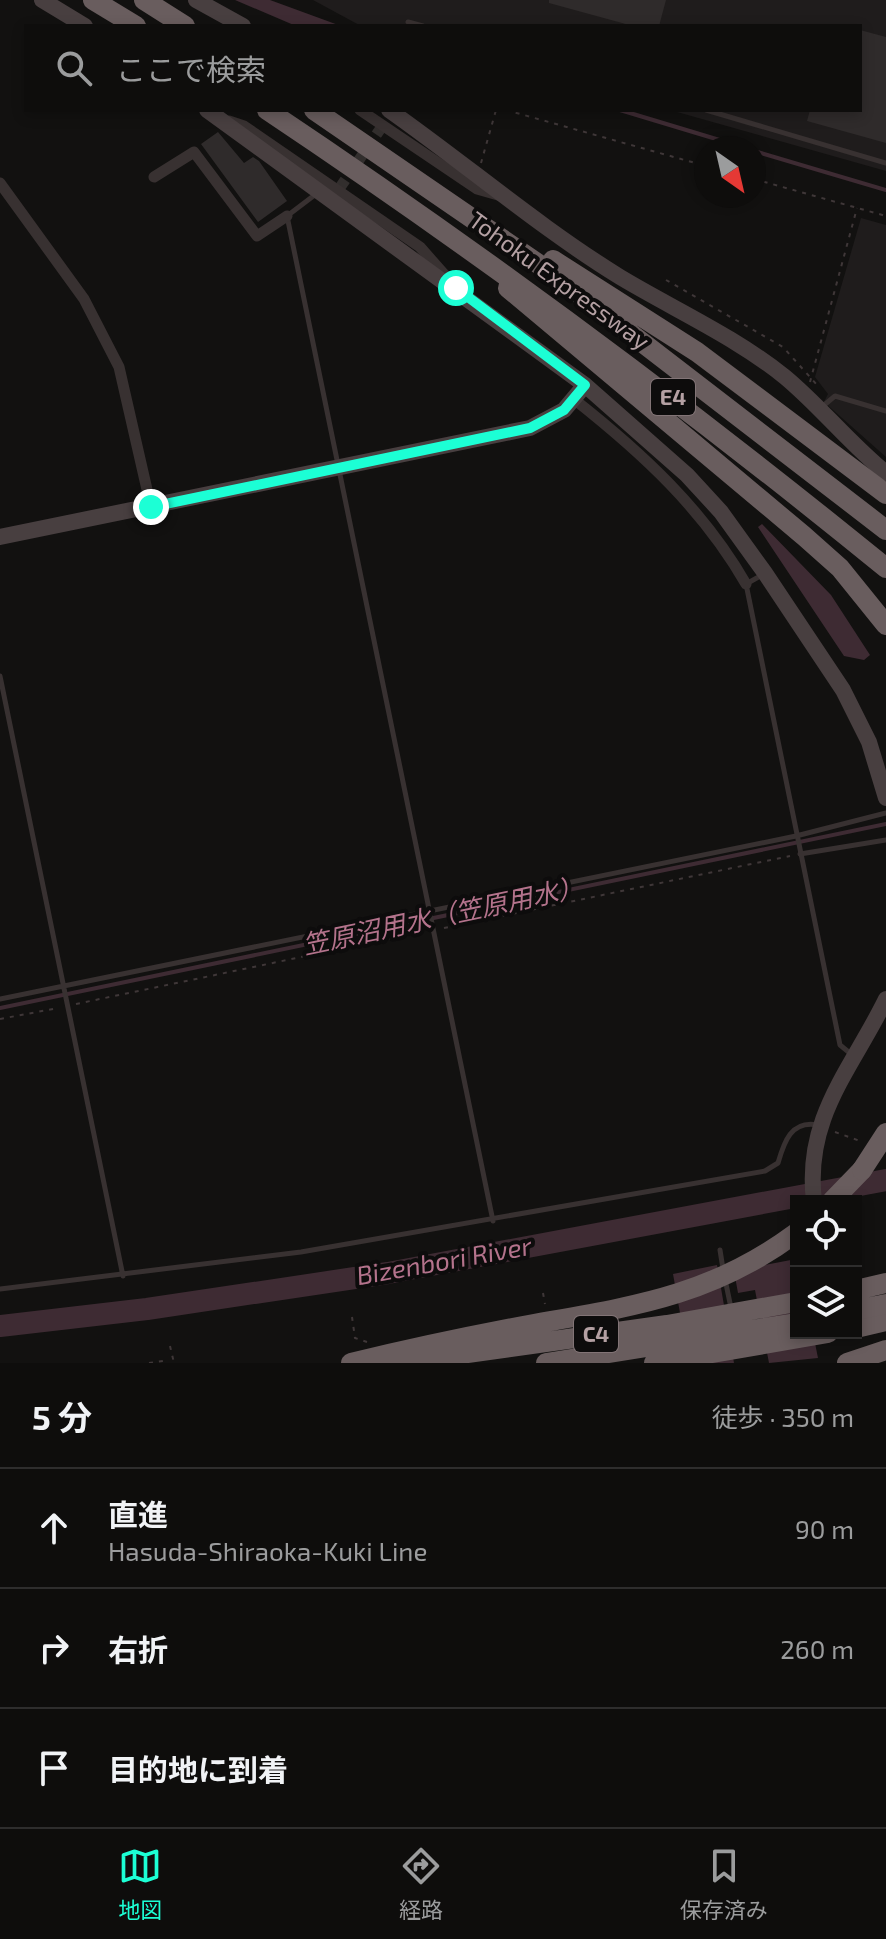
<!DOCTYPE html>
<html lang="ja">
<meta charset="utf-8">
<style>
:root{--surface:#0e0d0c;--page:#1c1b1a;--text:#f1f3f6;--muted:#9b9c9d;--line:#2e2d2d;--accent:#1cffd5}
body{margin:0;font-family:"Exo 2","Noto Sans JP",sans-serif;background:var(--page);color:var(--text)}
.controls{position:absolute;right:24px;bottom:24px;display:grid;overflow:hidden;border-radius:0px;box-shadow:0 4px 12px #0003}
.controls button{width:72px;height:72px;display:grid;place-items:center;padding:0;border:0;border-bottom:2px solid var(--line);background:var(--surface);color:var(--text);font:40px sans-serif}
.compass{position:absolute;left:694px;top:136px;width:72px;height:72px;border-radius:50%;background:var(--surface);box-shadow:0 4px 12px #0003;rotate:146deg}
.stop{position:absolute;width:24px;height:24px;margin:-18px;border:6px solid #1cffd5;border-radius:50%;background:#fff}
.stop.end{background:#1cffd5;border-color:#fff;box-shadow:0 2px 8px #0008}
.list{margin:0;padding:0;list-style:none}
h2{display:flex;justify-content:space-between;align-items:center;height:104px;margin:0;padding:0 32px;font-size:34px}
h2 small{font-size:26px;font-weight:400;color:var(--muted)}
.list li{display:grid;grid-template-columns:52px 1fr auto;gap:24px;align-items:center;box-sizing:border-box;height:120px;padding:0 32px;border-top:2px solid var(--line)}
.list b{display:block;font-size:30px;white-space:nowrap}
.list p{margin:0;font-size:26px;white-space:nowrap;color:var(--muted)}
.list em{font-size:26px;font-style:normal;color:var(--muted)}
.icon{flex:none;width:44px;height:44px;fill:none;stroke:currentColor;stroke-width:2;stroke-linecap:round;stroke-linejoin:round}
.map{position:relative;flex:none;width:886px;height:1363px;overflow:hidden}
.search{position:absolute;background:var(--surface);box-shadow:0 4px 12px #0003;left:24px;right:24px;top:24px;height:88px;display:flex;align-items:center;gap:20px;box-sizing:border-box;padding:0 28px;border-radius:0px;color:var(--muted);font-size:30px}
.sheet{height:464px;background:var(--surface)}
nav{display:flex;justify-content:space-around;align-items:center;box-sizing:border-box;height:112px;border-top:2px solid var(--line);background:var(--surface);font-size:22px;color:var(--muted)}
nav a{display:grid;justify-items:center;gap:4px}
nav .on{color:var(--accent)}
.map>svg:first-child{display:block}
.built{fill:#1f1c1c}
.water{fill:#3e2b33}
.lines{fill:none;stroke-linecap:round;stroke-linejoin:round}
.stream{stroke:#3e2b33;stroke-width:4}
.river{stroke:#3e2b33;stroke-width:22}
.building{fill:#2f2b2b}
.street-tunnel{stroke:#322e2d;stroke-width:11;stroke-dasharray:11 5.5;stroke-linecap:butt}
.path{stroke:#3f3738;stroke-width:2;stroke-dasharray:4 6;stroke-linecap:butt}
.lane{stroke:#383131;stroke-width:5}
.street{stroke:#383131;stroke-width:11}
.secondary{stroke:#483f40;stroke-width:16}
.highway{stroke:#695d5e;stroke-width:20}
.highway-bridge{stroke:#695d5e;stroke-width:20}
.route{stroke:#1cffd5;stroke-width:10}
.labels{text-anchor:middle;stroke-width:8;stroke-linejoin:round;paint-order:stroke}
.shield{fill:#0d0c0c;stroke:#827476;stroke-width:2}
.shield-label{font-size:22px;font-weight:bold;fill:#b4a0a3}
.street-label{font-size:24px;fill:#b4a0a3;stroke:#0d0c0c}
.water-label{font-size:26px;font-style:italic;fill:#b4738c;stroke:#0d0c0c}
</style>
<div class="map">
<svg width="886" height="1363" viewBox="0 0 886 1363">
<rect width="100%" height="100%" fill="#121110"/>
<!-- built -->
<path class="built" d="M 313,0 L 886,0 L 886,171 L 670,110 L 860,110 L 860,26 L 361,26 Z
M 861,218 L 886,225 L 886,457 L 824,402 L 828,394 L 815,377 Z"/>
<!-- water -->
<path class="water" d="M 235,0 L 270,0 L 341,26 L 296,26 Z
M 762,524 L 831,595 L 870,655 L 864,660 L 844,656 L 758,527 Z
M 796,1259 L 796,1333 L 813,1333 L 818,1358 L 769,1363 L 755,1290 L 738,1293 L 734,1271 Z
M 717,1265 L 734,1363 L 689,1363 L 673,1274 Z"/>
<g class="lines">
<!-- stream -->
<path class="stream" d="M 620,110 L 746,148
M 754,151 L 886,190
M 0,1008 L 886,824"/>
<!-- river -->
<path class="river" d="M 0,1326 L 147,1309 L 388,1273 L 886,1180"/>
</g>
<!-- building -->
<path class="building" d="M 549,0 L 666,0 L 659,26 L 633,26 L 549,3 Z
M 860,30 L 886,37 L 886,143 L 807,121 L 810,110 L 860,110 Z
M 218,132 L 244,163 L 253,157 L 259,161 L 287,201 L 258,222 L 201,144 Z"/>
<g class="lines">
<!-- street-tunnel -->
<path class="street-tunnel" d="M 339,189 L 383,125"/>
<!-- path -->
<path class="path" d="M 506,110 L 706,166
M 481,163 L 496,110
M 754,179 L 886,216
M 666,280 L 783,347 L 818,386
M 810,382 L 857,208
M 444,928 L 790,856
M 76,1004 L 426,931
M 0,1019 L 58,1008
M 835,1132 L 863,1142
M 543,1293 L 545,1304
M 352,1317 L 355,1338 L 367,1342
M 170,1346 L 174,1363
M 149,1363 L 163,1361"/>
<!-- lane -->
<path class="lane" d="M 408,22 L 423,26
M 706,110 L 886,163
M 316,194 L 287,216 L 493,1221
M 823,406 L 835,396 L 886,411
M 764,574 L 746,584 L 840,1045 L 851,1054
M 0,676 L 123,1276
M 800,854 L 886,840
M 0,999 L 796,836 L 886,813
M 720,1250 L 723,1269
M 725,1279 L 731,1308
M 0,1289 L 301,1252 L 765,1171 L 778,1163 C 784,1142 791,1120 818,1125"/>
<!-- street -->
<path class="street" d="M 360,110 L 477,189 L 498,195
M 229,121 L 244,126 L 420,247 L 450,281
M 154,177 L 194,152 L 257,236 L 287,216
M 0,183 L 84,299 L 119,367 L 151,507
M 575,400 C 642,453 703,509 746,584"/>
<!-- secondary -->
<path class="secondary" d="M 42,0 L 85,26
M 196,0 L 243,26
M 207,110 L 585,385 L 687,475 L 721,512 L 765,573 L 843,690 L 869,742 L 886,798
M 389,110 C 467,165 539,227 620,277 C 675,310 734,336 785,377 C 821,407 850,444 886,473
M 0,537 L 530,428 L 564,410 L 585,385
M 814,1201 C 804,1117 852,1069 886,999"/>
<!-- highway -->
<path class="highway" d="M 93,0 L 136,26
M 144,0 L 185,26
M 267,110 C 481,253 686,405 886,568
M 314,110 L 556,276 L 886,530
M 553,260 L 697,352 L 886,494
M 508,288 L 804,536 L 840,568 L 886,625
M 832,1201 L 862,1170
M 856,1328 L 886,1321
M 847,1363 L 886,1350"/>
<!-- highway-bridge -->
<path class="highway-bridge" d="M 862,1170 L 886,1133
M 856,1290 L 886,1283
M 856,1310 L 886,1304
M 404,1362 L 667,1325 L 796,1302
M 351,1363 C 408,1349 465,1337 523,1326 C 628,1307 708,1298 796,1233
M 546,1363 L 796,1323
M 654,1363 L 828,1333"/>
</g>
<g class="lines">
<!-- route -->
<path class="route" d="M 151,507 L 530,428 L 564,410 L 585,385 L 456,288"/>
</g>
<g class="labels">
<!-- shield labels -->
<g class="shield">
<rect x="651" y="379" width="44" height="36" rx="6"/>
<rect x="574" y="1316" width="44" height="36" rx="6"/>
</g>
<g class="shield-label">
<text x="673" y="405">E4</text>
<text x="596" y="1342">C4</text>
</g>
<!-- street labels -->
<g class="street-label">
<text transform="translate(559 281) rotate(36)" y="8">Tohoku Expressway</text>
</g>
<!-- water labels -->
<g class="water-label">
<text transform="translate(443 916) rotate(-12)" y="9">笠原沼用水（笠原用水）</text>
<text transform="translate(444 1261) rotate(-10)" y="9">Bizenbori River</text>
</g>
</g>
</svg>
<div class="controls">
<button><svg class="icon" aria-label="locate" viewBox="0 0 24 24"><circle cx="12" cy="12" r="6"/><path d="M12 2v4M12 18v4M2 12h4M18 12h4"/></svg></button>
<button><svg class="icon" aria-label="layers" viewBox="0 0 24 24"><path d="M12 4l9 5-9 5-9-5zM3 14l9 5 9-5"/></svg></button>
</div>
<svg class="compass" viewBox="-18 -18 36 36"><path d="M0-13l5 13h-10z" fill="#e53935"/><path d="M0 13l5-13h-10z" fill="#9b9c9d"/></svg>
<div class="stop" style="left:456px;top:288px"></div>
<div class="stop end" style="left:151px;top:507px"></div>
<div class="search"><svg class="icon" aria-label="search" viewBox="0 0 24 24"><circle cx="10" cy="10" r="6"/><path d="M15 15l6 6"/></svg>ここで検索</div>
</div>
<section class="sheet">
<h2>5 分<small>徒歩 · 350 m</small></h2>
<ul class="list">
<li><svg class="icon" aria-label="ahead" viewBox="0 0 24 24"><path d="M12 20V5M6 11l6-6 6 6"/></svg><div><b>直進</b><p>Hasuda-Shiraoka-Kuki Line</p></div><em>90 m</em></li>
<li><svg class="icon" aria-label="right" viewBox="0 0 24 24"><path d="M7 20v-9h11M14 6l5 5-5 5"/></svg><div><b>右折</b></div><em>260 m</em></li>
<li><svg class="icon" aria-label="arrive" viewBox="0 0 24 24"><path d="M6 21V4h12l-3 4 3 4H6"/></svg><div><b>目的地に到着</b></div></li>
</ul>
</section>
<nav>
<a class="on"><svg class="icon" aria-label="map" viewBox="0 0 24 24"><path d="M3 6l6-2 6 2 6-2v14l-6 2-6-2-6 2zM9 4v14M15 6v14"/></svg>地図</a>
<a><svg class="icon" aria-label="directions" viewBox="0 0 24 24"><path d="M12 3l9 9-9 9-9-9zM9 14v-3h6M13 9l2 2-2 2"/></svg>経路</a>
<a><svg class="icon" aria-label="saved" viewBox="0 0 24 24"><path d="M7 4h10v16l-5-4-5 4z"/></svg>保存済み</a>
</nav>
